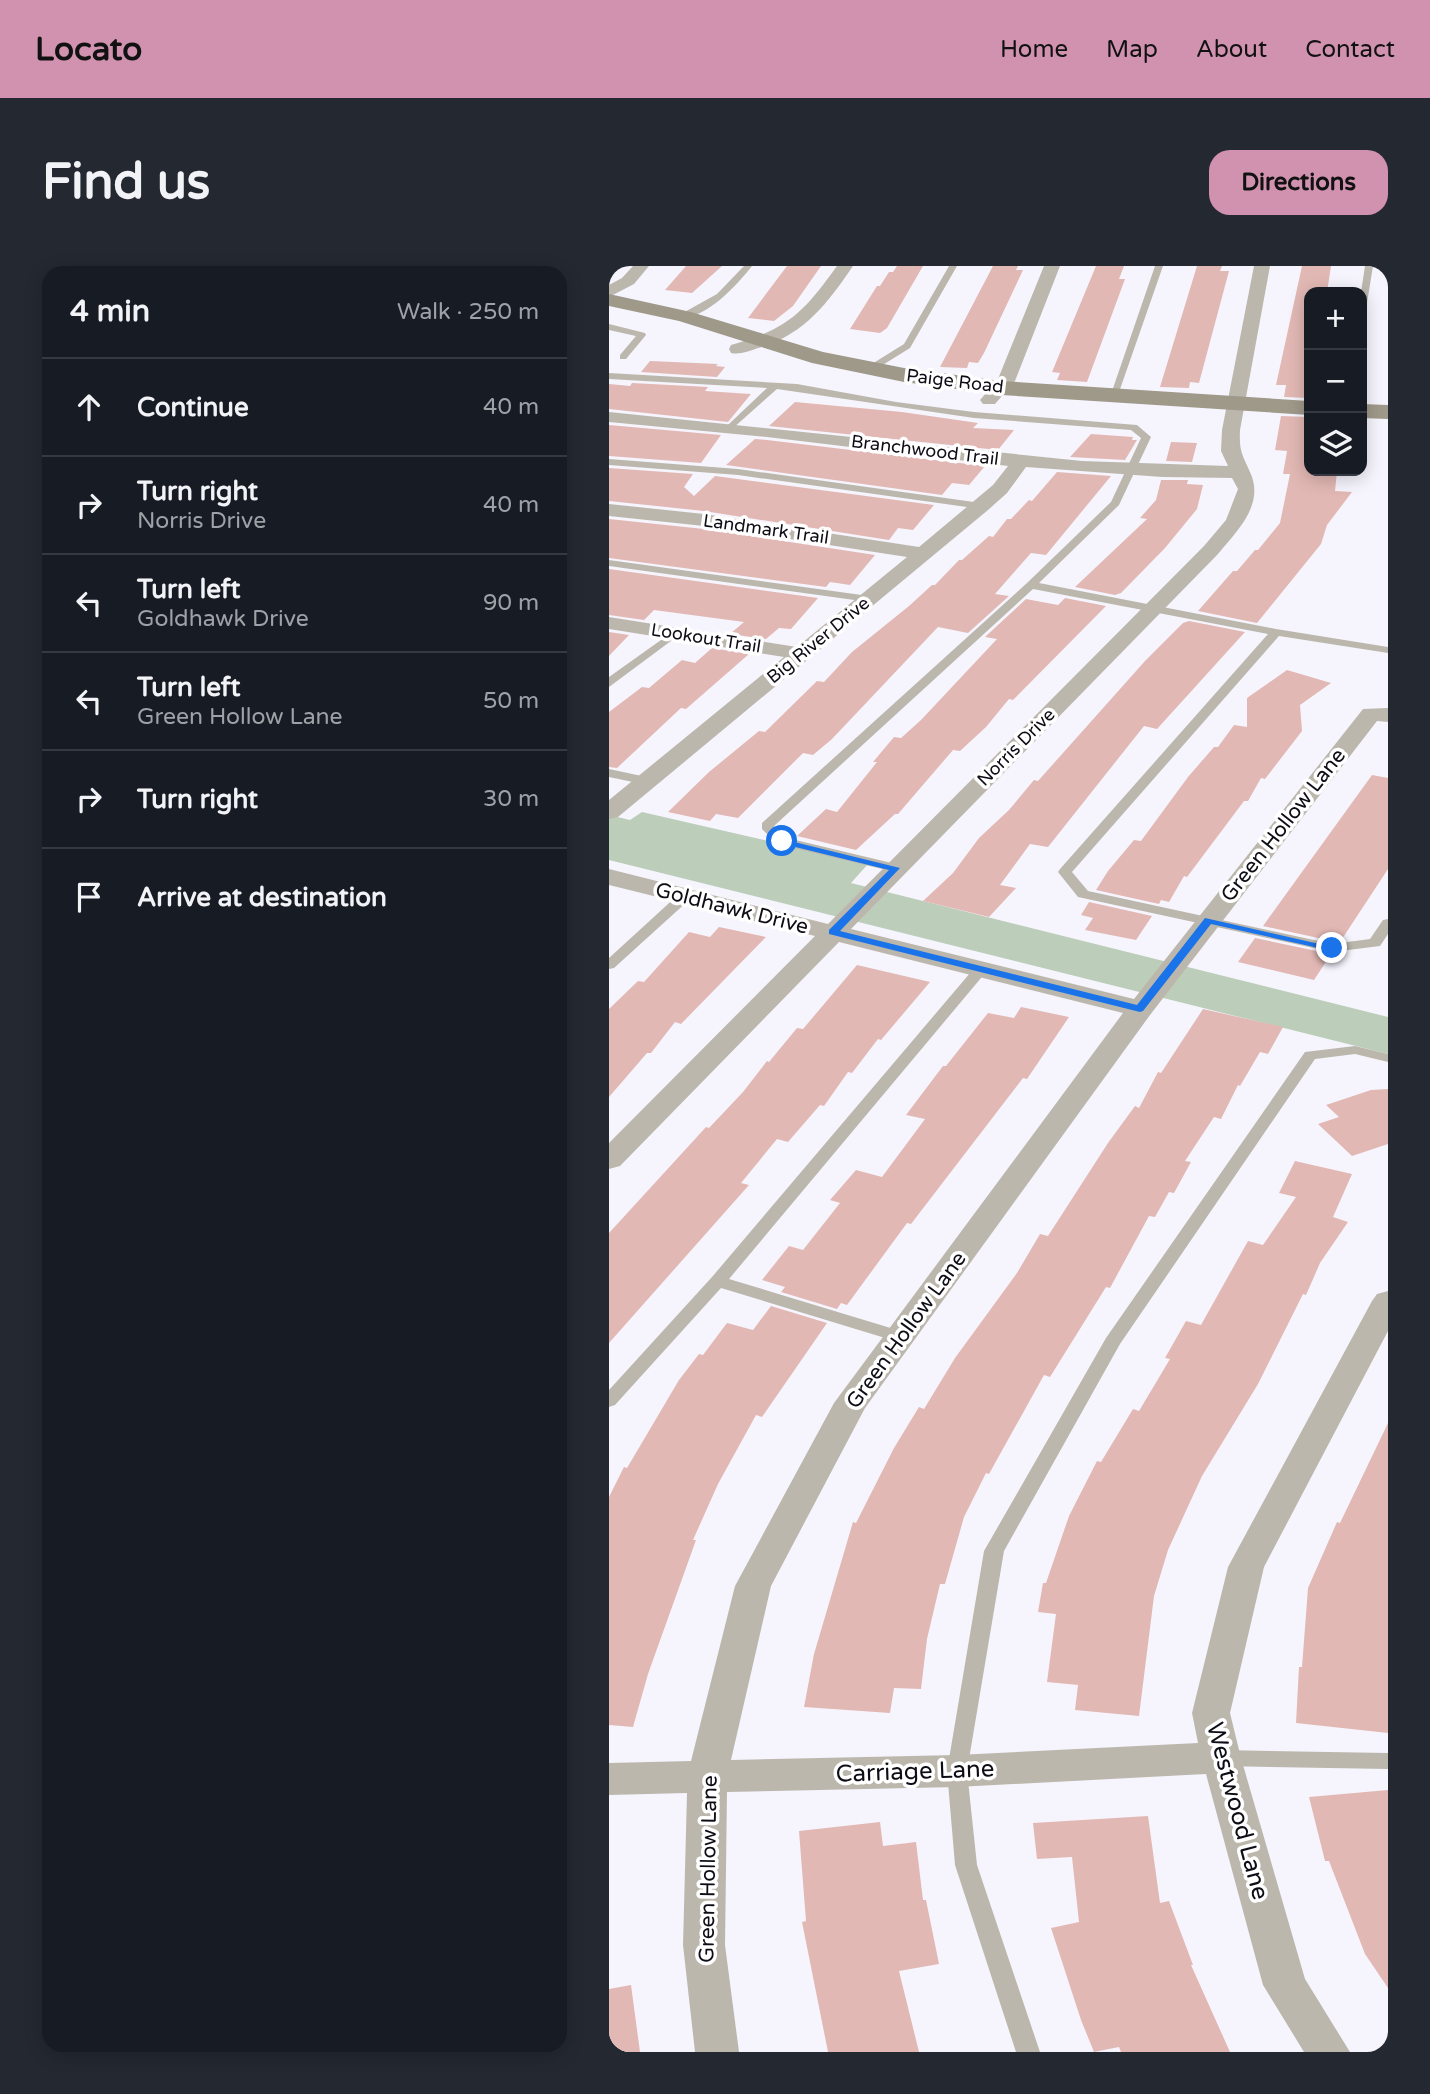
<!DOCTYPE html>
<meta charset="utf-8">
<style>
:root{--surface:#171b24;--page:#242831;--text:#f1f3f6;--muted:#9ea1a6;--line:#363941;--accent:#d192b0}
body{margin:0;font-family:"Varela Round",sans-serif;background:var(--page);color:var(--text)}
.controls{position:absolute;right:21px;top:21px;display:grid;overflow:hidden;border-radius:14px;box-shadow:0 4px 18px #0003}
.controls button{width:63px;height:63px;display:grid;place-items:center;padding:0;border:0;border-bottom:2px solid var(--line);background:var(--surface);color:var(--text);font:35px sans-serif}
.stop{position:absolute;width:21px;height:21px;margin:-16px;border:5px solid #1a73e8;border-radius:50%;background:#fff}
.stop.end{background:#1a73e8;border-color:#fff;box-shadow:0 2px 7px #0008}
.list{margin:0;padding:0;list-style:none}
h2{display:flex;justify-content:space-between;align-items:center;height:91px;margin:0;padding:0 28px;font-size:30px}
h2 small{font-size:23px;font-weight:400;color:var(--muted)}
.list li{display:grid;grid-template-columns:46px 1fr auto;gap:21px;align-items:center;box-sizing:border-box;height:98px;padding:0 28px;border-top:2px solid var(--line)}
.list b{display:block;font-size:26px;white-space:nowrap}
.list p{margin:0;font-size:23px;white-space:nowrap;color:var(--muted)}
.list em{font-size:23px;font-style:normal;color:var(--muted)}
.icon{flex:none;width:38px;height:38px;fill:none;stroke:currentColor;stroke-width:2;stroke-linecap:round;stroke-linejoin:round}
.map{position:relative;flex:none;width:779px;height:1786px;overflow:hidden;border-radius:21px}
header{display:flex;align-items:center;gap:42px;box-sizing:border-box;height:98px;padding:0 35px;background:var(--accent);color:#111}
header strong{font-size:33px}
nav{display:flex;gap:38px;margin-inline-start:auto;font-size:24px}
.intro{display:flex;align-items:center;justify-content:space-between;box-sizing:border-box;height:168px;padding:0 42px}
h1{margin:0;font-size:49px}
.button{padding:18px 32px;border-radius:21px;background:var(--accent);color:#111;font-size:24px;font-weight:700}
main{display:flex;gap:42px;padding:0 42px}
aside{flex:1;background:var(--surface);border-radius:21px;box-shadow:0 4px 18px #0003}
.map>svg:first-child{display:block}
.green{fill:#bccdba}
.building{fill:#e2b8b4}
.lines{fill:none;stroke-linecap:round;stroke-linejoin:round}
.service{fill:#bcb7ad;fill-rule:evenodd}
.minor{fill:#bcb7ad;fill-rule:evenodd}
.secondary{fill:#9f998a;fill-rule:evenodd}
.route{fill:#1a73e8}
.labels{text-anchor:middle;stroke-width:7;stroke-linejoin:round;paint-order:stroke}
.far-street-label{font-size:18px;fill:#0e0c14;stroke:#fff}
.street-label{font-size:21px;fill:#0e0c14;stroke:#fff}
.near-street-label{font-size:24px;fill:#0e0c14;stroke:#fff}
</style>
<header>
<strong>Locato</strong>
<nav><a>Home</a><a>Map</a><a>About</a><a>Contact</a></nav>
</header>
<div class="intro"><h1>Find us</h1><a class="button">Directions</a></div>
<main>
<aside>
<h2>4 min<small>Walk · 250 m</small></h2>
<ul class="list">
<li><svg class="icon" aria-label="ahead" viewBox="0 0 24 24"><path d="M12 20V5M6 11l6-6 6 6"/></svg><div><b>Continue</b></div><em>40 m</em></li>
<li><svg class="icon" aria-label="right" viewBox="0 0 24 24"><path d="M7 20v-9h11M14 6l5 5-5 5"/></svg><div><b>Turn right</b><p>Norris Drive</p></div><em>40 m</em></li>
<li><svg class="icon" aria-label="left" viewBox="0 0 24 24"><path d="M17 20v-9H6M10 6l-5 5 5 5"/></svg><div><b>Turn left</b><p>Goldhawk Drive</p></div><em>90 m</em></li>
<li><svg class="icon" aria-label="left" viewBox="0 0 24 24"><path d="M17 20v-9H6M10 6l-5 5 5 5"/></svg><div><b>Turn left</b><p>Green Hollow Lane</p></div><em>50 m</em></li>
<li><svg class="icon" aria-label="right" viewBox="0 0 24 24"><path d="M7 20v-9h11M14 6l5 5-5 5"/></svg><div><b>Turn right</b></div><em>30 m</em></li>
<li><svg class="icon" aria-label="arrive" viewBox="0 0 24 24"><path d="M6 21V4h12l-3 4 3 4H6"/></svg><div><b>Arrive at destination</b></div></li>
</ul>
</aside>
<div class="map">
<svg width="779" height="1786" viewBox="0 0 779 1786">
<rect width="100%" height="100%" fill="#f6f5fe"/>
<!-- green -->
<path class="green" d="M 33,546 L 259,598 L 242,617 L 779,751 L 779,788 L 0,594 L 0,549 L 21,554 Z"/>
<!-- building -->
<path class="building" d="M 77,0 L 113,0 L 83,27 L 56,24 Z
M 178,0 L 212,0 L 184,40 L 165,55 L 139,52 Z
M 288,0 L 314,0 L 278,62 L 271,67 L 241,63 L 268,20 L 271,20 L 280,6 L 284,6 Z
M 384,0 L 409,0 L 407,4 L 414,4 L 375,87 L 369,97 L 360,96 L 358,102 L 331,101 Z
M 487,0 L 515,0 L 510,13 L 516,13 L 478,116 L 448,114 L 451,107 L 443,106 Z
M 588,0 L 613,0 L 611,5 L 620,5 L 590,117 L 581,116 L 580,122 L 551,121 Z
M 693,0 L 722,0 L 718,26 L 700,26 L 700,132 L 675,131 L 677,119 L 667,119 Z
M 41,95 L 109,98 L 107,100 L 116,101 L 108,111 L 32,106 Z
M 23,117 L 99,121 L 96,125 L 142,128 L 119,156 L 0,143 L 0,118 L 21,120 Z
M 186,136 L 293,146 L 369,157 L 364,162 L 405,164 L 389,184 L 160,160 Z
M 672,150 L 700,151 L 700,205 L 728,205 L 726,225 L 743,226 L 718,259 L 712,278 L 648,357 L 589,345 L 624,305 L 628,305 L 646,284 L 649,284 L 671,257 L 681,208 L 674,208 L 678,185 L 666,184 Z
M 0,159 L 112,169 L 92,197 L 0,190 Z
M 482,168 L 524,171 L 523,174 L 528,174 L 516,194 L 461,191 Z
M 146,173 L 158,174 L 376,200 L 360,219 L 343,217 L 333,229 L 117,199 Z
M 562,176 L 588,177 L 583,196 L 557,195 Z
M 0,202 L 84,208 L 75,221 L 85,230 L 106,210 L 325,239 L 304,264 L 289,262 L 280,274 L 95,245 L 0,235 Z
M 448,206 L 502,210 L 437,289 L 422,287 L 386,328 L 400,330 L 359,367 L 329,361 L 223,473 L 204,489 L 194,487 L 129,552 L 107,548 L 101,555 L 59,546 L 100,506 L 150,465 L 156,466 L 208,415 L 215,416 L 243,386 L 300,340 L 323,319 L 326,319 L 350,294 L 353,294 L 380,270 L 384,271 L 398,253 L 402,253 L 420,234 L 423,235 Z
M 552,214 L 579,214 L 578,218 L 594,219 L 588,243 L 556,282 L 512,327 L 506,329 L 466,321 L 538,253 L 531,252 L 547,234 Z
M 0,253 L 95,263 L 266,289 L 241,319 L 221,316 L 217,321 L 0,292 Z
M 0,303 L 209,332 L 182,363 L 170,362 L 157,373 L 121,368 L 135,356 L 45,344 L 35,354 L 0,349 Z
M 456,332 L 497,340 L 404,434 L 400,433 L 377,461 L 351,485 L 344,484 L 289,548 L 286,548 L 247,584 L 188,570 L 217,543 L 228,546 L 268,496 L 264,496 L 285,471 L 292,472 L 312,454 L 388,373 L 376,371 L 417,333 L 449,339 Z
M 580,355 L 636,366 L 548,463 L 535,460 L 439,581 L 421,578 L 391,619 L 407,622 L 380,651 L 314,635 L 344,607 L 370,572 L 400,544 L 425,514 L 429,515 L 536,395 L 574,357 Z
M 0,366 L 20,369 L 0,390 Z
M 103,382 L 140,388 L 77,443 L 72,442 L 8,502 L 0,501 L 0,446 L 33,421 L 40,422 L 73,394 L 86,397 Z
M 678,404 L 722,417 L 691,439 L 693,465 L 656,513 L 652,512 L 639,535 L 635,535 L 578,611 L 575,610 L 560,636 L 552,634 L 550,638 L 487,624 L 499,605 L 525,574 L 532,575 L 579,511 L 605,481 L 609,481 L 625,459 L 638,461 L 638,432 Z
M 763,509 L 779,512 L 779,603 L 733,673 L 723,675 L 654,660 Z
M 480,636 L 543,650 L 527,674 L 476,664 L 484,652 L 472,649 Z
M 110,661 L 157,671 L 72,758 L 66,756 L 42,787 L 38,787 L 0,831 L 0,743 L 29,715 L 35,716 L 80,666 L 101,671 Z
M 646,672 L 722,688 L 705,714 L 629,696 Z
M 248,699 L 321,716 L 272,774 L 269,773 L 243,807 L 239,806 L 215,840 L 211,839 L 179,876 L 168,873 L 132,917 L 140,919 L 0,1077 L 0,967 L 97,861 L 100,862 L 134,826 L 158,795 L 160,796 L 188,762 L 194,763 Z
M 412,741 L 460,751 L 418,813 L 414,812 L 302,958 L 298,957 L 238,1039 L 232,1037 L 228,1043 L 172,1026 L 176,1021 L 153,1014 L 180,980 L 194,984 L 231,937 L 221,934 L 247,904 L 273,911 L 316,853 L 297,849 L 334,800 L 337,800 L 379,747 L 405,752 Z
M 594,743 L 674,761 L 659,788 L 651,786 L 631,820 L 629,819 L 612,853 L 605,851 L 576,895 L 582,896 L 565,927 L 560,926 L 546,951 L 540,950 L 501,1022 L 497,1021 L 441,1111 L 435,1109 L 380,1208 L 377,1207 L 355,1251 L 336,1318 L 331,1318 L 318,1373 L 312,1423 L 285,1422 L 281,1447 L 195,1441 L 205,1388 L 244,1256 L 247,1257 L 285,1182 L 310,1141 L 315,1143 L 346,1092 L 408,1007 L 431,968 L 439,970 L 499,877 L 526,840 L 530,842 L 549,806 L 552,807 Z
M 779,823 L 779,878 L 743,890 L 709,858 L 730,851 L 717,839 L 762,824 Z
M 686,895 L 743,908 L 724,951 L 739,956 L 711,997 L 697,1029 L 694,1028 L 649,1118 L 593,1210 L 559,1284 L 545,1330 L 530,1450 L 466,1444 L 469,1419 L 438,1416 L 447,1348 L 429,1346 L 434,1317 L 437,1317 L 460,1250 L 488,1195 L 492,1196 L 524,1143 L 530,1145 L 561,1093 L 556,1092 L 577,1055 L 592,1059 L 639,975 L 654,979 L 687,931 L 670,927 Z
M 162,1040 L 218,1057 L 153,1151 L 147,1149 L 109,1218 L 84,1274 L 87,1274 L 39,1408 L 24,1461 L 0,1459 L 0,1231 L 15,1201 L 18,1202 L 70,1114 L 90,1088 L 94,1089 L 118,1057 L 144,1064 Z
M 779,1157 L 779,1467 L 687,1457 L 690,1401 L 693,1401 L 699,1322 L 728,1256 L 731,1257 Z
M 779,1524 L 779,1722 L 756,1688 L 720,1595 L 716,1595 L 700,1531 Z
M 539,1550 L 551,1637 L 560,1635 L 584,1699 L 582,1699 L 621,1786 L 512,1786 L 510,1781 L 485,1786 L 472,1754 L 442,1662 L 470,1656 L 463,1591 L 428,1593 L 424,1557 Z
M 271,1556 L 274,1580 L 307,1576 L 314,1634 L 317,1634 L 330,1698 L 290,1705 L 310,1786 L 219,1786 L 193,1656 L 197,1655 L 190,1565 Z
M 22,1719 L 31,1786 L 0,1786 L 0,1723 Z"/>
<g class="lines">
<!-- service -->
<path class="service" d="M 135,0 L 143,0 C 128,19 98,52 72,52 L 72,48 L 108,28 Z
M 340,0 L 348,0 L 301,82 L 264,105 L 258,105 L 258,101 L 295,78 Z
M 546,0 L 554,0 L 509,129 L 501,131 Z
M 756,0 L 764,0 L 757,43 L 753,46 L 752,26 Z
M 0,58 L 36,67 L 37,69 L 17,93 L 11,93 L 11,89 L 27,70 L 0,64 Z
M 0,107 L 188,118 L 287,136 L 365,146 L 528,159 L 542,171 L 510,239 L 430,317 L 667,363 L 779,381 L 779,387 L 670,370 L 463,606 L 479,625 L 723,678 L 761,673 L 774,654 L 779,653 L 779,668 L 771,680 L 723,686 L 469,631 L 449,606 L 451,603 L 659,368 L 424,323 L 165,560 L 178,572 L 291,599 L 291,605 L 286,606 L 168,578 L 153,563 L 153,557 L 418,317 L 502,236 L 532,172 L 522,164 L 365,152 L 168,123 L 123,163 L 118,160 L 120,158 L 158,122 L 0,113 Z
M 0,193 L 129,203 L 372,237 L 377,240 L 372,243 L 129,209 L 0,199 Z
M 0,294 L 260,330 L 265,333 L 260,336 L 0,300 Z
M 66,364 L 70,365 L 70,369 L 0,421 L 0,411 Z
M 0,503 L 42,512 L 44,515 L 38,519 L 0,511 Z
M 75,627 L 82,631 L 80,634 L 5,702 L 0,703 L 0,692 L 70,628 Z
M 372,699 L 379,703 L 377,706 L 120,1013 L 298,1067 L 301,1071 L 298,1075 L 286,1075 L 112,1022 L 6,1139 L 0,1141 L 0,1124 L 103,1011 L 367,700 Z
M 746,780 L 779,788 L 779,796 L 746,788 L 706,793 L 511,1078 L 395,1285 L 358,1505 L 368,1599 L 431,1786 L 407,1786 L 346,1599 L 338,1505 L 375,1285 L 497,1072 L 696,786 Z
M 612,1484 L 779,1487 L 779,1503 L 612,1500 L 605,1498 L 602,1492 L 605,1486 Z"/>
<!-- minor -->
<path class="minor" d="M 24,0 L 40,0 L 25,18 L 0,31 L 0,19 L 13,12 Z
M 228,0 L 244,0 C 218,38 195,69 149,82 C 140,85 131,89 122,87 L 120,83 L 122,79 C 179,63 194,47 228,0 Z
M 435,0 L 451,0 L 406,115 L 386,138 L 374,138 L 371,134 L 389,113 Z
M 645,0 L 661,0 L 631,164 C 630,185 633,188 641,206 C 656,238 629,264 609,288 L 242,663 L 525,733 L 754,443 L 779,442 L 779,456 L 768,455 L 541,749 L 256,1142 L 162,1320 L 122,1494 L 348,1489 L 589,1477 L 583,1447 L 619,1301 L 763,1035 L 768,1028 L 779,1025 L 779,1065 L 655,1301 L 621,1447 L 632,1492 L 696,1713 L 741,1786 L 695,1786 L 654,1719 L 597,1508 L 348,1521 L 118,1526 L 116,1679 L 130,1786 L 86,1786 L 74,1679 L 78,1527 L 0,1529 L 0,1497 L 82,1495 L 126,1320 L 225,1137 L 514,747 L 230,676 L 11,900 L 0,903 L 0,877 L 206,670 L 0,619 L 0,603 L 219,658 L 595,280 L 617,254 L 629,223 L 623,212 L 553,211 L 417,201 L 398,227 L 379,244 L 9,551 L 0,553 L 0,534 L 175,391 L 0,363 L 0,351 L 188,381 L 298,291 L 95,260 L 0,250 L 0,238 L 95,248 L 310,281 L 384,219 L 399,200 L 158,171 L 0,156 L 0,146 L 473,195 L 619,200 L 612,185 L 613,164 Z"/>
<!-- secondary -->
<path class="secondary" d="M 0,28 L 82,46 L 214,86 L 295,102 L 392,115 L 700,135 L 700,149 L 392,129 L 295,116 L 203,97 L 70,55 L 0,40 Z
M 753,138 L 779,139 L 779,153 L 753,152 Z"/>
</g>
<!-- route -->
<path class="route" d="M 173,573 L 291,602 L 231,665 L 528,739 L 596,652 L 728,682 L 723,685 L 602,658 L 534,745 L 531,746 L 220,668 L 220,664 L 280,604 L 170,577 L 170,573 Z"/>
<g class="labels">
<!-- far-street labels -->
<g class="far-street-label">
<text transform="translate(346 115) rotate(7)" y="6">Paige Road</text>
<text transform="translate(316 184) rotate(7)" y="6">Branchwood Trail</text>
<text transform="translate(157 263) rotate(8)" y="6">Landmark Trail</text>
<text transform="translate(97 372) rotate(9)" y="6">Lookout Trail</text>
<text transform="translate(209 374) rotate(-39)" y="6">Big River Drive</text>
<text transform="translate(407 481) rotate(-45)" y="6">Norris Drive</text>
</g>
<!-- street labels -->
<g class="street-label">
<text transform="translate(674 559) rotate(-52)" y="7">Green Hollow Lane</text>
<text transform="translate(123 642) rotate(14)" y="7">Goldhawk Drive</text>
<text transform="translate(297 1064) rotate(-54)" y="7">Green Hollow Lane</text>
<text transform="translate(99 1603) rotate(-89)" y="7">Green Hollow Lane</text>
</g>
<!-- near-street labels -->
<g class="near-street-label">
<text transform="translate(306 1505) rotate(-2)" y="8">Carriage Lane</text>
<text transform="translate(629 1545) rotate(75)" y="8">Westwood Lane</text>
</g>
</g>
</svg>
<div class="controls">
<button>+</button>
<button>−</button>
<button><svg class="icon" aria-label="layers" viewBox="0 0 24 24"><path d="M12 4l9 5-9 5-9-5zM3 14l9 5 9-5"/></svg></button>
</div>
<div class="stop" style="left:173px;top:575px"></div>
<div class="stop end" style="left:723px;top:682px"></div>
</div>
</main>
